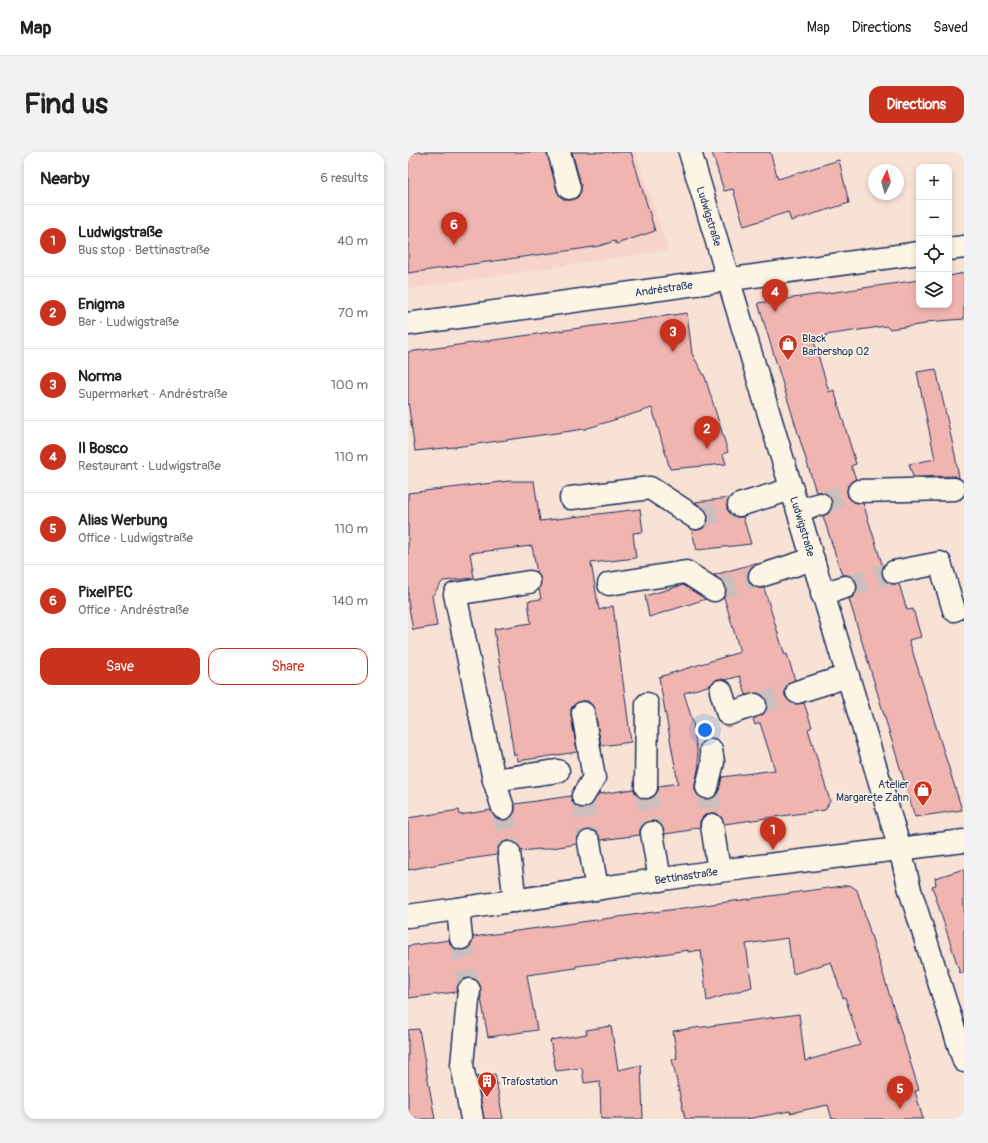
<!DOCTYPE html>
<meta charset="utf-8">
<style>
:root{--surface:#fff;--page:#f2f2f2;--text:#202124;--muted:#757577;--line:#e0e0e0;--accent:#c8321e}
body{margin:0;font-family:Pangolin,sans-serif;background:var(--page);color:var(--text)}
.controls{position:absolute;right:12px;top:12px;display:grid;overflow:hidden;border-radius:8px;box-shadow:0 2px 6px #0003}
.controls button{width:36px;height:36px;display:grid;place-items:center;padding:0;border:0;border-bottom:1px solid var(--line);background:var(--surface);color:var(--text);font:20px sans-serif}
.compass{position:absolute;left:460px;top:12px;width:36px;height:36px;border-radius:50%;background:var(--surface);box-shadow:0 2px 6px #0003;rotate:5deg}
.you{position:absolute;left:297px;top:578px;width:14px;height:14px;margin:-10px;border:3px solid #fff;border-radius:50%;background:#1a73e8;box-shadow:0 0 0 6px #1a73e833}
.badge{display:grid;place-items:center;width:26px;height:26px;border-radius:50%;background:var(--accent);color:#fff;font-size:13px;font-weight:700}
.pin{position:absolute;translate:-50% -33px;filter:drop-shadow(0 1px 2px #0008)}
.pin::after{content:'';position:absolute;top:21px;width:14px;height:12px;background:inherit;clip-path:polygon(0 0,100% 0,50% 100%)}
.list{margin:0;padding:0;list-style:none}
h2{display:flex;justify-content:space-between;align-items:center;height:52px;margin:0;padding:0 16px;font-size:17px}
h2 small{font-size:13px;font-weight:400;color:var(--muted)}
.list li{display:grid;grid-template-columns:26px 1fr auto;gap:12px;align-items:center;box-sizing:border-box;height:72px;padding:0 16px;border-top:1px solid var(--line)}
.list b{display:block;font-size:15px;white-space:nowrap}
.list p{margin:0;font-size:13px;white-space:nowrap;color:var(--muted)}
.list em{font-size:13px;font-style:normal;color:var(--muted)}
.actions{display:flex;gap:8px;padding:12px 16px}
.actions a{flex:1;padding:9px 0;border:1px solid var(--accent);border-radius:12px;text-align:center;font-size:14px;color:var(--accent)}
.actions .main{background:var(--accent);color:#fff}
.icon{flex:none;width:22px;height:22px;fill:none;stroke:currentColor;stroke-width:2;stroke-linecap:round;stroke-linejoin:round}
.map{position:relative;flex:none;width:556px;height:967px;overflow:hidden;border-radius:12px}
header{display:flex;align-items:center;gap:24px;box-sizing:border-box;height:56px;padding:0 20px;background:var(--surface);border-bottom:1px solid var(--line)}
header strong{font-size:19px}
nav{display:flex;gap:22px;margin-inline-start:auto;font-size:14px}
.intro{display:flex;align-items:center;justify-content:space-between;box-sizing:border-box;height:96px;padding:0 24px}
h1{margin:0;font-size:28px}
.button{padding:10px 18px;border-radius:12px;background:var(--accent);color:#fff;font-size:14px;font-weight:700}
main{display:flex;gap:24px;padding:0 24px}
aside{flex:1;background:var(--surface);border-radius:12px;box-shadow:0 2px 6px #0003}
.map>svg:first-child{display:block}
.built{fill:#f6d4ca}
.building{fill:#f0b5b1;stroke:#1b2f5e;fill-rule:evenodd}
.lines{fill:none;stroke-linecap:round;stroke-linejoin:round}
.minor-tunnel{stroke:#ccbebd;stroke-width:22;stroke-dasharray:22 11;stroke-linecap:butt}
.minor-casing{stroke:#1b2f5e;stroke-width:25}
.minor{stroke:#fcf5e5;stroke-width:22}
.labels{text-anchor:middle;stroke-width:3;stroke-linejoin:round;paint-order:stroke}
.street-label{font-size:11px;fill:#1b2f5e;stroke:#fcf5e5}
.poi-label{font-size:11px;fill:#1b2f5e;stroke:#fcf5e5;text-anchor:start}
</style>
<header>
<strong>Map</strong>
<nav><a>Map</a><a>Directions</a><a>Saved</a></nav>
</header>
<div class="intro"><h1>Find us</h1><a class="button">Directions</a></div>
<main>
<aside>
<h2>Nearby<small>6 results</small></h2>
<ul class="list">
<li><span class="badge">1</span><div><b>Ludwigstraße</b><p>Bus stop · Bettinastraße</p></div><em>40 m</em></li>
<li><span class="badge">2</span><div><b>Enigma</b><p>Bar · Ludwigstraße</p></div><em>70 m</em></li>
<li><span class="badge">3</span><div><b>Norma</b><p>Supermarket · Andréstraße</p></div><em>100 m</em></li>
<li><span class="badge">4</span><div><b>Il Bosco</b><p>Restaurant · Ludwigstraße</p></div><em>110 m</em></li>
<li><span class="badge">5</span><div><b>Alias Werbung</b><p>Office · Ludwigstraße</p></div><em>110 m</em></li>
<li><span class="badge">6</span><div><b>PixelPEC</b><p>Office · Andréstraße</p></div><em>140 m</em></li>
</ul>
<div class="actions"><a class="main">Save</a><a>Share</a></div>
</aside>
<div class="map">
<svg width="556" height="967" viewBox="0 0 556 967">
<rect width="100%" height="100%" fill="#f8e2d5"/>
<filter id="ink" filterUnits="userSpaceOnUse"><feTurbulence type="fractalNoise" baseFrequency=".025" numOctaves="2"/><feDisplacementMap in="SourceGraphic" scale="8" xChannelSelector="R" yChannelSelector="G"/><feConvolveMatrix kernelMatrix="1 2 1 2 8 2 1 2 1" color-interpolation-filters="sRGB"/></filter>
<g filter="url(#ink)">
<!-- built -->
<path class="built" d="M 0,0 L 228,0 L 260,98 L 0,137 Z"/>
<!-- building -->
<path class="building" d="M 0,0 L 139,0 L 149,39 L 153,45 L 158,48 L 164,48 L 170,45 L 173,39 L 173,33 L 164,0 L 223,0 L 247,79 L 208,92 L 207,89 L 191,94 L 172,97 L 0,121 Z
M 304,0 L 362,0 L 370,27 L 431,8 L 441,51 L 383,69 L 380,60 L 336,74 L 325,37 L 316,39 Z
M 556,121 L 556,167 L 518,170 L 518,172 L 481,177 L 478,174 L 418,183 L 419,184 L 405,186 L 421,240 L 426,238 L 448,312 L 443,314 L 448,327 L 444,329 L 440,333 L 439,340 L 440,345 L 445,350 L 455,351 L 475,415 L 474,422 L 476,428 L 482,432 L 491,432 L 499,458 L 505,457 L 513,485 L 501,488 L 554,658 L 507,665 L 441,447 L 446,444 L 449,438 L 449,431 L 446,426 L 440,423 L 434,423 L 415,364 L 421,361 L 424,356 L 424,348 L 420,343 L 416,340 L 408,340 L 350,151 L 511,128 L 511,153 L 541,153 L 541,124 Z
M 279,161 L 284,202 L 297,225 L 320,300 L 315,302 L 318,312 L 262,317 L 244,256 L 177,277 L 47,295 L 7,299 L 0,249 L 0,200 Z
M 528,217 L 547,303 L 551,326 L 546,324 L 505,325 L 501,312 L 527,307 L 509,220 Z
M 101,329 L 126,329 L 132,369 L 232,357 L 235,380 L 225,381 L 228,406 L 183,411 L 191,458 L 205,454 L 223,590 L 193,594 L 187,559 L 184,553 L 180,549 L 173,549 L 167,552 L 163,556 L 163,563 L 169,600 L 110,609 L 109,603 L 106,603 L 86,477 L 123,471 L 120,449 L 133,447 L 131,437 L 133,428 L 129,421 L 124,394 L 62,401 L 66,426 L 35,429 L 24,444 L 29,474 L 5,478 L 0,449 L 0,341 Z
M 321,346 L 319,351 L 319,357 L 322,362 L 328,365 L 335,365 L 343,392 L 289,398 L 283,377 L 288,378 L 294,377 L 299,372 L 300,366 L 299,360 L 287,350 Z
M 348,411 L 349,412 L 343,416 L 340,421 L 340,427 L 344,433 L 350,436 L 356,436 L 372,488 L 377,503 L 379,502 L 387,528 L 380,532 L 377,538 L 377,544 L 381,549 L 386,552 L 396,551 L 404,575 L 400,577 L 422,649 L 417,658 L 316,672 L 313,665 L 308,661 L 303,661 L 296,664 L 292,669 L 292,675 L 283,676 L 283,678 L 257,682 L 253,673 L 249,669 L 242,669 L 236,672 L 232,677 L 232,683 L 193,688 L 190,682 L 186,678 L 179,678 L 173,681 L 169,686 L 169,692 L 132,698 L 132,697 L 113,699 L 111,694 L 106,690 L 99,689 L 94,691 L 90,696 L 89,703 L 47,709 L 0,718 L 0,666 L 51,658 L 52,663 L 83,658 L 87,665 L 92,668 L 98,668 L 104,665 L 107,659 L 107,652 L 163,644 L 164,650 L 168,654 L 175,656 L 181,655 L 191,642 L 226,637 L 227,641 L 231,646 L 238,647 L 244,646 L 249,642 L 251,634 L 270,631 L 251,525 L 332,500 L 316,445 L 318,439 L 317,433 L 313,428 L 306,423 ZM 332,524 L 338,543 L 350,541 L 356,544 L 359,549 L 359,555 L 357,561 L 345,567 L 347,573 L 352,571 L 367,618 L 314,625 L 311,638 L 308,643 L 303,647 L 296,647 L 290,644 L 287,638 L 287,632 L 291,613 L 285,571 L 276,541 L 303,533 L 309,527 L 318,528 Z
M 275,433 L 298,447 L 241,465 L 237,444 Z
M 556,717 L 556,821 L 552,821 L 524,734 L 528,733 L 527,726 Z
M 442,733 L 449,738 L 511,938 L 507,939 L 515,967 L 424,967 L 420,953 L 382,961 L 382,959 L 339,967 L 277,967 L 264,907 L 269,906 L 265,879 L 391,862 L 397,909 L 452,893 L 437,845 L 435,846 L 423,810 L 385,822 L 380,786 L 338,792 L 344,835 L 299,849 L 293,798 L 280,800 L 280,798 L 217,808 L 168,814 L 168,816 L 119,823 L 129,878 L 80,885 L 73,846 L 72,833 L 69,828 L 63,826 L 56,827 L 51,830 L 48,840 L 0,846 L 0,794 L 41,788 L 43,794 L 48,797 L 55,798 L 61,796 L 64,791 L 65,785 Z
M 203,874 L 210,918 L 233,913 L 235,967 L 193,967 L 192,929 L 176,931 L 174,916 L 148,919 L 142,888 L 179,882 L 178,878 Z
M 11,877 L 27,967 L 0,967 L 0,878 Z
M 87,922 L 95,967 L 76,967 L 69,925 Z"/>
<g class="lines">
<!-- minor-tunnel -->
<path class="minor-tunnel" d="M 412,352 L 451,339
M 288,366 L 331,353
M 437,435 L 486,420
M 306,438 L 352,424
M 347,553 L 389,540
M 238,635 L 244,681
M 299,635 L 304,673
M 175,644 L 181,690
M 95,656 L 101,701
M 53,786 L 61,838"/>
<!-- minor casing -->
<g class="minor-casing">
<g id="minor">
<path d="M 151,0 L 161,36"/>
<path id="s1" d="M 282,0 L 492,697 L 502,738 L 556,909"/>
<path d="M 541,97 L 556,95"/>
<path id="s2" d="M 0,172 L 511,101"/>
<path d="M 451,339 L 546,337"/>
<path d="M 163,346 L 242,336 L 288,366"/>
<path d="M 331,353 L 384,337"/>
<path d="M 390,358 L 412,352"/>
<path d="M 486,420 L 532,411 L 546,458"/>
<path d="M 352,424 L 405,407"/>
<path d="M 201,432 L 278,420 L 306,438"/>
<path d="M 414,442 L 437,435"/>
<path d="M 313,539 L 320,562 L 347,553"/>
<path d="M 389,540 L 440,524"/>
<path d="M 175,561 L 186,626 L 175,644"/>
<path d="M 86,628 L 150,619"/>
<path d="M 238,635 L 239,552"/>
<path d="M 299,635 L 305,610 L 303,598"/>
<path d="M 95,656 L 86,628 L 47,442 L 121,430"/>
<path d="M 304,673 L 311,719"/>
<path d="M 244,681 L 252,728"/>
<path d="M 181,690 L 189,737"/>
<path d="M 101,701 L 107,749"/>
<path d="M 50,757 L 53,786"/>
<path id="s3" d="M 0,764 L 311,719 L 556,689"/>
<path d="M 61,838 L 54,913 L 64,967"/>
</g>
</g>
<!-- minor -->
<use href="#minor" class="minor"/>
</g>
</g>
<!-- icons -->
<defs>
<g id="shop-pin" transform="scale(1)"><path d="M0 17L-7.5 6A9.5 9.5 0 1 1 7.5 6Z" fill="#c8321e" stroke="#fcf5e5"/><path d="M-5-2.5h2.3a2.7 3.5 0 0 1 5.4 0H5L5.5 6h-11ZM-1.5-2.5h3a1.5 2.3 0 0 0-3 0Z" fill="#fff"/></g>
<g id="building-pin" transform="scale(1)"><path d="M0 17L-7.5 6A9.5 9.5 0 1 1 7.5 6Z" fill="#c8321e" stroke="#fcf5e5"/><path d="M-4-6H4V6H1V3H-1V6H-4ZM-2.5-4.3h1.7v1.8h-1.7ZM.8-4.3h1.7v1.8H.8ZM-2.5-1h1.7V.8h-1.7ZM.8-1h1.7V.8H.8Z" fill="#fff"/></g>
</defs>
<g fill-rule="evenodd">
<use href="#shop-pin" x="380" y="192"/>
<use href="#shop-pin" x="515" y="638"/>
<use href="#building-pin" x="79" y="929"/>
</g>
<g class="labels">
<!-- street labels -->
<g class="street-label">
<text dy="4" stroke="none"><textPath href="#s1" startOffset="67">Ludwigstraße</textPath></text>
<text dy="4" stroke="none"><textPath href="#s2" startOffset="258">Andréstraße</textPath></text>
<text dy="4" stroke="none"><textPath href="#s1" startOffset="391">Ludwigstraße</textPath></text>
<text dy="4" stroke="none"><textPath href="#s3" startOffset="281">Bettinastraße</textPath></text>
</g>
<!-- poi labels -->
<g class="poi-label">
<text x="394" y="190">Black<tspan x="394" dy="13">Barbershop 02</tspan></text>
<text x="501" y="636" text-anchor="end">Atelier<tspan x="501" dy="13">Margarete Zahn</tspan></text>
<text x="93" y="933">Trafostation</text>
</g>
</g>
</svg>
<div class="controls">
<button>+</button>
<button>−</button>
<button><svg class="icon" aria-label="locate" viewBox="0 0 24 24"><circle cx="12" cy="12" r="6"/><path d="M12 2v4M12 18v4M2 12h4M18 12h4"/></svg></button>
<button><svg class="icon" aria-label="layers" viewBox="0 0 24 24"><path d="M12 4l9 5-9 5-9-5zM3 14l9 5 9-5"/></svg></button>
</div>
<svg class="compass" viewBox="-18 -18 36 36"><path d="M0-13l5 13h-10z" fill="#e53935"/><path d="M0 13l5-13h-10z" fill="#757577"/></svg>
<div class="you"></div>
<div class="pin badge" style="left:365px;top:698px">1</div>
<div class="pin badge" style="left:299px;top:297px">2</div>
<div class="pin badge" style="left:265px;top:200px">3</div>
<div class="pin badge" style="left:367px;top:160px">4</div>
<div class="pin badge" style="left:492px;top:957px">5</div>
<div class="pin badge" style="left:46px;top:93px">6</div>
</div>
</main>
